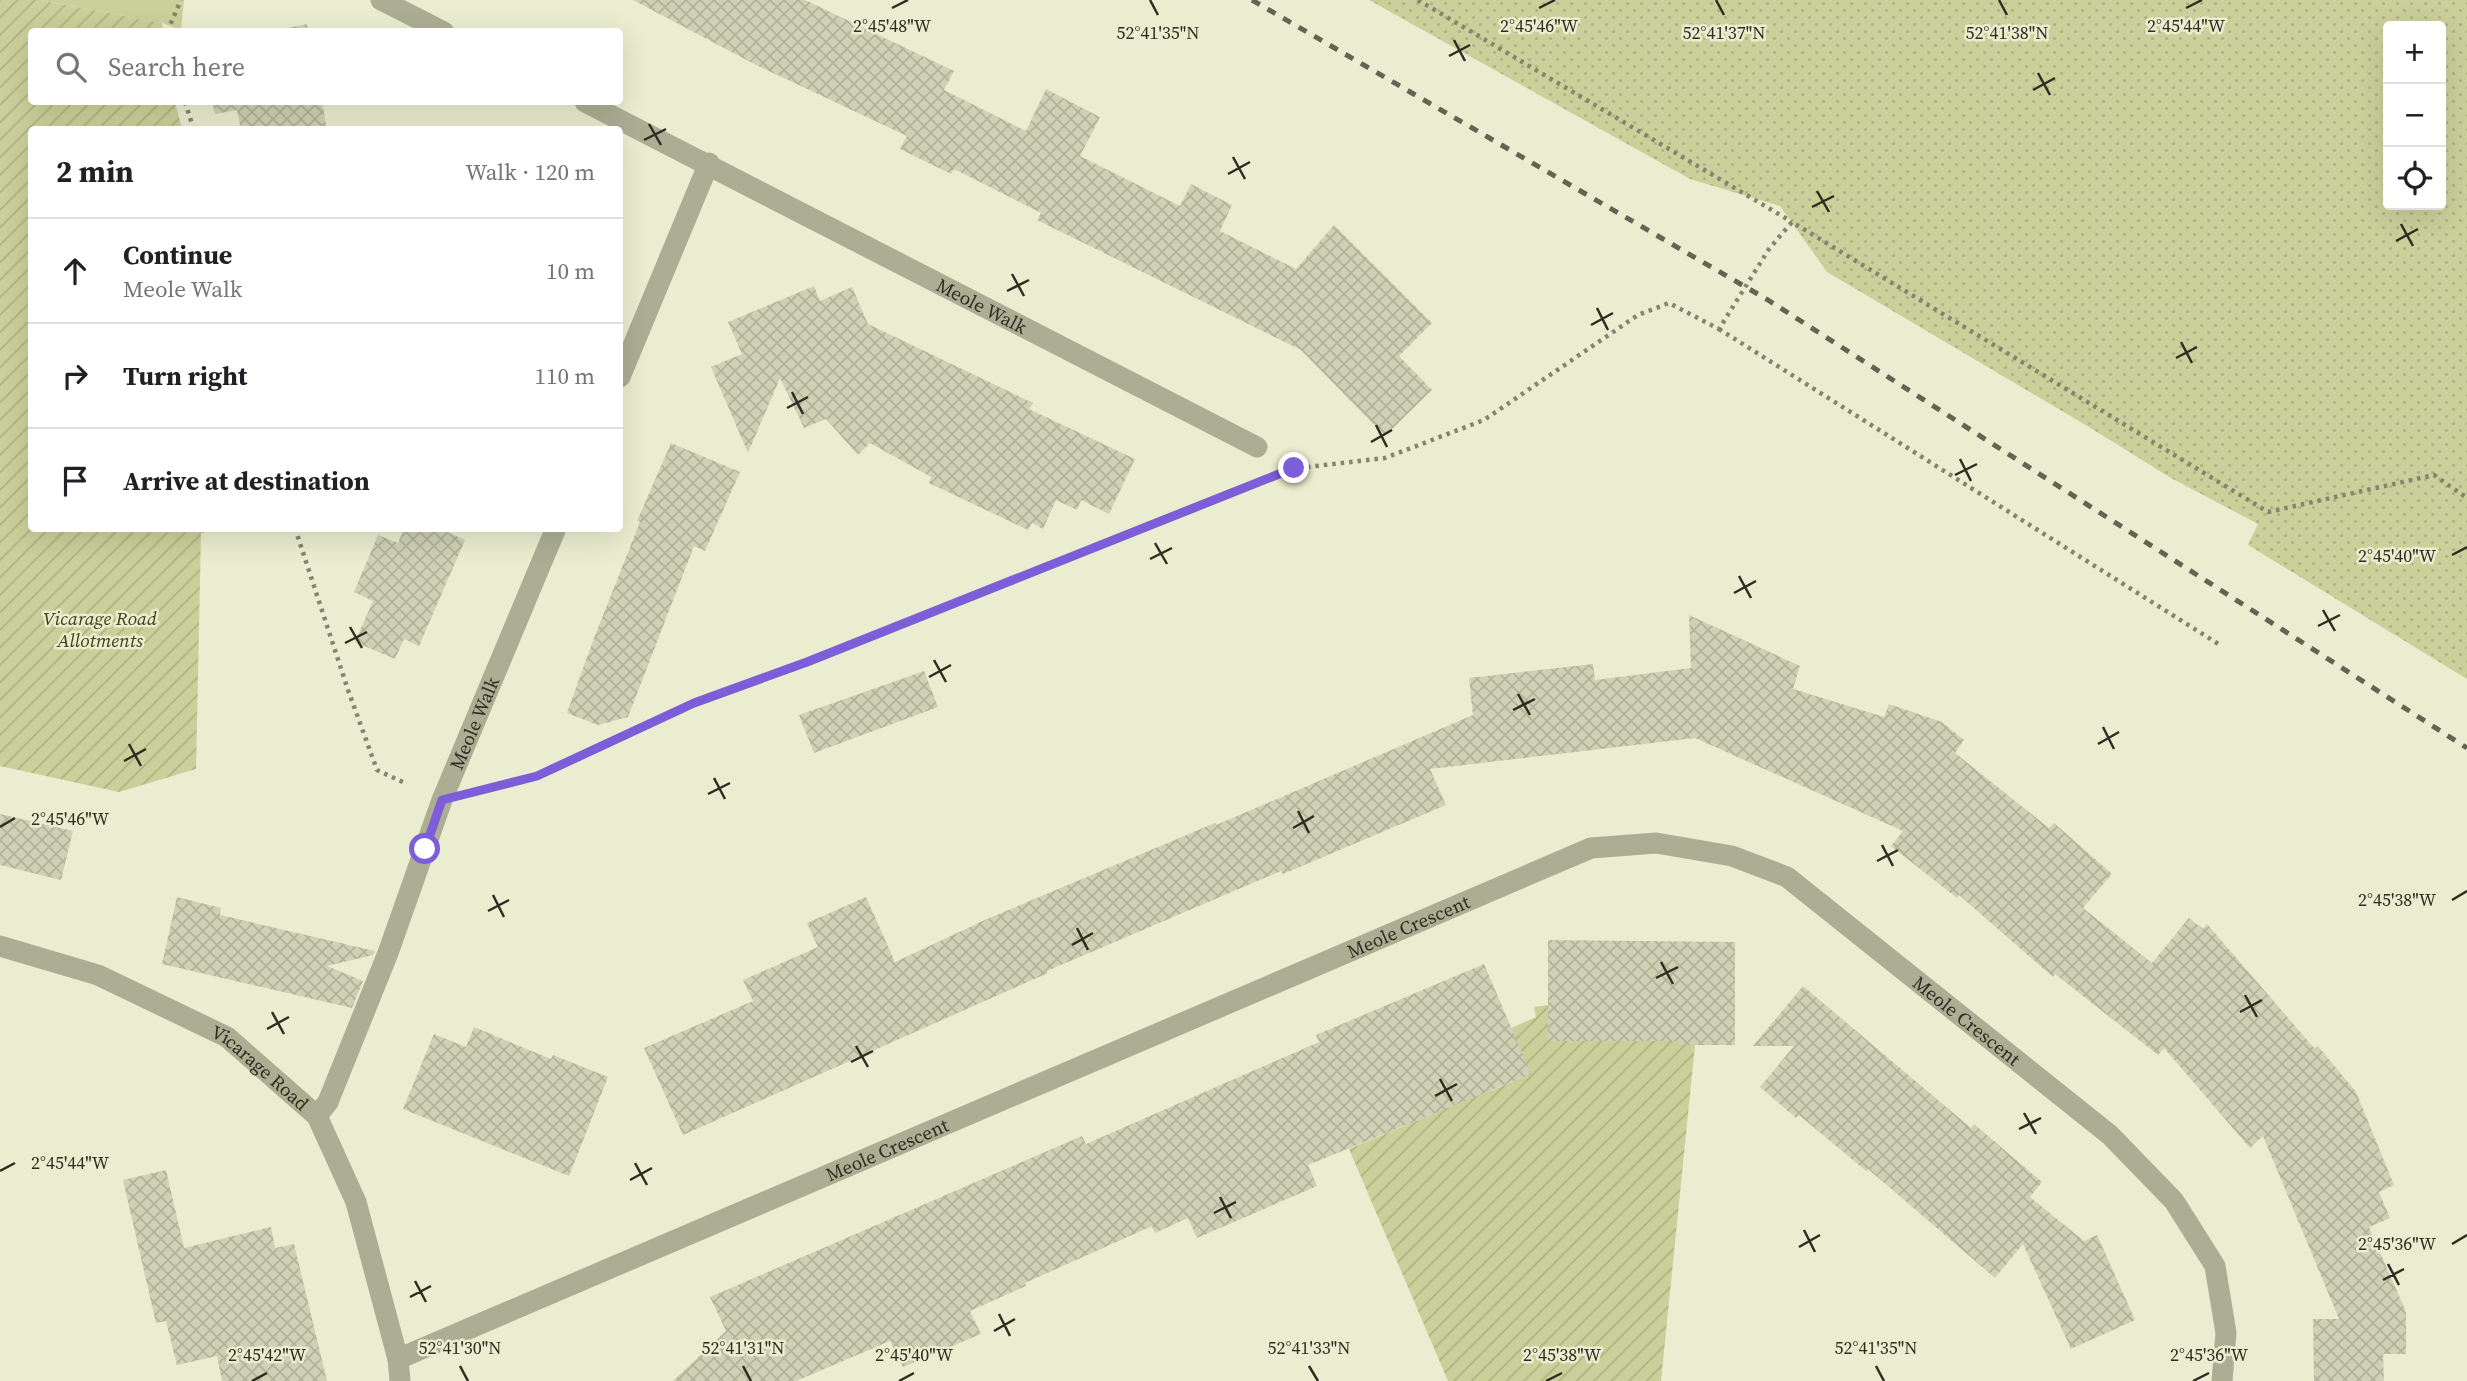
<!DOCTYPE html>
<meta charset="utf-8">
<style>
:root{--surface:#fff;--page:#f2f2f2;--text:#202124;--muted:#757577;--line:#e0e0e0}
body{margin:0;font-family:"Source Serif 4",serif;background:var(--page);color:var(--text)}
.controls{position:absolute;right:21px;top:21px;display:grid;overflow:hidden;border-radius:7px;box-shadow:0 7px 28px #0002}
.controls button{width:63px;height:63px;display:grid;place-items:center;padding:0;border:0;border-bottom:2px solid var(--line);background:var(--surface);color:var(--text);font:35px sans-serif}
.stop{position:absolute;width:21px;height:21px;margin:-16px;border:5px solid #7d5dd8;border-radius:50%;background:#fff}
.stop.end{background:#7d5dd8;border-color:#fff;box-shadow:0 2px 7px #0008}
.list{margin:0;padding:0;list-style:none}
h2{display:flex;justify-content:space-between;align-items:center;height:91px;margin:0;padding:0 28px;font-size:30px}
h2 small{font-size:23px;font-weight:400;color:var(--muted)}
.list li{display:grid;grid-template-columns:46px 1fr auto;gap:21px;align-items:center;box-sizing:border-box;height:105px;padding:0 28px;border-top:2px solid var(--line)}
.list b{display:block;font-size:26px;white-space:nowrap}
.list p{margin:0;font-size:23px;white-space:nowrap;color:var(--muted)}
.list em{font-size:23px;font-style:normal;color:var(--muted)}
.icon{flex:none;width:38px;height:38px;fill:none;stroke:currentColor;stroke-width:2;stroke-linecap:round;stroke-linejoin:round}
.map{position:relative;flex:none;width:2467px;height:1381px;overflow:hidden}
.search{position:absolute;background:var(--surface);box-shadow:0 7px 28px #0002;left:28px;top:28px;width:595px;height:77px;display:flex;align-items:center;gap:18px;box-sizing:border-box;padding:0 24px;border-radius:7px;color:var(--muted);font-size:26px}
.panel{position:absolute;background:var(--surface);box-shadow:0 7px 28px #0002;left:28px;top:126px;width:595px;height:406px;border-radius:7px}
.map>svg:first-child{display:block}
.grass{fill:url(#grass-dots);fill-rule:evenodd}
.park{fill:#cbd09a}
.garden{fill:url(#garden-furrows)}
.building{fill:url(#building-cross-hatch)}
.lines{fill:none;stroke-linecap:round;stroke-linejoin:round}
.path{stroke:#838571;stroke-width:4.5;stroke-dasharray:3.5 5;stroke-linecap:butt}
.street{stroke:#acae94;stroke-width:21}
.rail{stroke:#636453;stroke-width:5;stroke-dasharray:9 9;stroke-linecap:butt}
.route{stroke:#7d5dd8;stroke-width:9}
.ticks{fill:none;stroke:#2d2e22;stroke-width:2.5}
.labels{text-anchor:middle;stroke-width:5;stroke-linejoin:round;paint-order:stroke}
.street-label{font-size:19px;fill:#2d2e22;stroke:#eaedcf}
.park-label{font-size:19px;font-style:italic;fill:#3f4114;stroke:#eaedcf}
.ticks-label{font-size:18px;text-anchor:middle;fill:#2d2e22;stroke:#eaedcf;stroke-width:5;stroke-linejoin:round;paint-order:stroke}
</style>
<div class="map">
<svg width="2467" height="1381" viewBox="0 0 2467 1381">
<defs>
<pattern id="grass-dots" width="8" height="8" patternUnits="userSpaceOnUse" patternTransform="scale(1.75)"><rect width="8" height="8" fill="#cbd09a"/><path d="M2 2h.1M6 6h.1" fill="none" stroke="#afb384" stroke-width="1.8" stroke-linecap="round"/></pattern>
<pattern id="garden-furrows" width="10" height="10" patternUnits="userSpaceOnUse" patternTransform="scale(1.75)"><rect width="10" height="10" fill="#cbd09a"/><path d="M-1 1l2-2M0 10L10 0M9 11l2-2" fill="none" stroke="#afb384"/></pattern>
<pattern id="building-cross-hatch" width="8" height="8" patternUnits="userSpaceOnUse" patternTransform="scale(1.75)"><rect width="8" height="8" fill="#ced1b3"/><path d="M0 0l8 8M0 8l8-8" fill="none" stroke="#b1b49a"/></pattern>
</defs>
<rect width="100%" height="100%" fill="#eaedcf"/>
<!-- grass -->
<path class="grass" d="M 1369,0 L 2467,0 L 2467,679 L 2248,545 L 2258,524 L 2171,478 L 2089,427 L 1827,272 L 1780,206 L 1690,179 ZM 2388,26 L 2441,26 L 2441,205 L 2388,205 Z"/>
<!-- park -->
<path class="park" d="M 40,0 L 184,0 L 181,30 L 162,23 Z"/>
<!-- garden -->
<path class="garden" d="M 0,0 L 40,0 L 162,23 L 163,31 L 32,32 L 32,102 L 175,102 L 182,129 L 32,130 L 32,528 L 222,529 L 201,533 L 196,769 L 119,792 L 0,766 Z
M 1548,1005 L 1548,1041 L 1617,1041 L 1679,1012 L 1679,1044 L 1695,1045 L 1661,1381 L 1448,1381 L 1349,1149 L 1438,1112 L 1475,1051 L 1491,1091 L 1530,1074 L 1511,1028 L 1536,1017 L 1534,1007 Z"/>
<!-- building -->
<path class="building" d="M 633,0 L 805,0 L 954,71 L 944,90 L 1026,131 L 1046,89 L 1100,117 L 1080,156 L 1180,206 L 1191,184 L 1232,205 L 1220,231 L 1296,269 L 1334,225 L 1432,323 L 1399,356 L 1432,390 L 1385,436 L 1301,350 L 1037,220 L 1041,213 L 954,169 L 951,174 L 900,149 L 907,136 L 756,65 Z
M 307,24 L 308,32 L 269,32 Z
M 212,102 L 322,102 L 327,130 L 241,130 L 237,110 L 215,114 Z
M 814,286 L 820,301 L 852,287 L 868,324 L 1033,403 L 1029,409 L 1135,459 L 1109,514 L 1081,500 L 1077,510 L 1056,500 L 1043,529 L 1032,523 L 1028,530 L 929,483 L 931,477 L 870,443 L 858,455 L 826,419 L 804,428 L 780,378 L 748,453 L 711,367 L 742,354 L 728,322 Z
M 671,443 L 740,472 L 705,551 L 694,546 L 628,717 L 598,725 L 567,713 L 594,638 L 640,522 L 637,521 Z
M 404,528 L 439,528 L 465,540 L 419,646 L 404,639 L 395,659 L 355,642 L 373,601 L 354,592 L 378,535 L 398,543 Z
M 1689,615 L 1800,666 L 1793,689 L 1884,717 L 1889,704 L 1942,722 L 1964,740 L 1955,753 L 2049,828 L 2054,823 L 2112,874 L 2083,908 L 2152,963 L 2189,918 L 2203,929 L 2207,924 L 2314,1048 L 2318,1046 L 2356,1092 L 2394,1185 L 2379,1192 L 2390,1218 L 2369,1227 L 2406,1312 L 2406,1354 L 2383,1354 L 2384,1381 L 2314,1381 L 2313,1319 L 2339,1319 L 2263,1136 L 2250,1148 L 2164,1048 L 2158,1055 L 2055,974 L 2053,977 L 1959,895 L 1957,898 L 1891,846 L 1903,831 L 1695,738 L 1430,769 L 1446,805 L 1283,874 L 1281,871 L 1047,971 L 1048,973 L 683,1135 L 644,1048 L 753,1001 L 743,980 L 818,947 L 807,923 L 866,897 L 895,962 L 987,919 L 1215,823 L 1216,825 L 1473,715 L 1469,678 L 1593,664 L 1595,680 L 1691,668 Z
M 924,671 L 938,707 L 814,753 L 799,715 Z
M 0,814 L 73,831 L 61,880 L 0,865 Z
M 177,897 L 221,908 L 220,915 L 375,951 L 373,955 L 327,966 L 363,981 L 352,1008 L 162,964 Z
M 1548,940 L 1735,942 L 1735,1045 L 1679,1045 L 1679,1041 L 1548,1041 Z
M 1484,964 L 1531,1074 L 1308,1165 L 1317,1186 L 1197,1238 L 1188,1218 L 1155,1233 L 1152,1226 L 1025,1283 L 1026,1286 L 970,1311 L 981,1334 L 903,1367 L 890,1341 L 796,1381 L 673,1381 L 726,1331 L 710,1297 L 1082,1136 L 1086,1144 L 1319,1042 L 1316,1035 Z
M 1803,986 L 1971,1128 L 1974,1124 L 2042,1182 L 2030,1197 L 2084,1241 L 2097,1235 L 2135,1320 L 2071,1349 L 2023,1244 L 1995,1278 L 1868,1169 L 1866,1171 L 1799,1115 L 1796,1118 L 1760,1087 L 1794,1046 L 1753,1046 Z
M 474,1027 L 551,1059 L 553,1055 L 608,1077 L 569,1176 L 403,1109 L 434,1034 L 466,1047 Z
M 166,1170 L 184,1248 L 271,1227 L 275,1248 L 294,1244 L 327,1381 L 222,1381 L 217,1356 L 177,1365 L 166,1321 L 156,1323 L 123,1180 Z"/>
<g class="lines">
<!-- path -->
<path class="path" d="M 1418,0 L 1792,222
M 171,32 L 170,25 L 181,0
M 185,102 L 194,130
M 1719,329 L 2220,645
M 1290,469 L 1385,458 L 1484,420 L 1638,315 L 1669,303 L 1719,329 L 1769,249 L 1792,222 L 2268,512 L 2434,475 L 2467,498
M 295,528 L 348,690 L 377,770 L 407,784
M 488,789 L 537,776 L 694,703 L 807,662 L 1246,486"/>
<!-- street -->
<g class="street">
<path d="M 381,0 L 444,32"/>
<path id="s1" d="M 585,102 L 1257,447"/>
<path d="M 620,377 L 709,163"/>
<path id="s2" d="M 0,946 L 98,975 L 227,1037 L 317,1116 L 356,1202 L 398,1359 L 400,1381"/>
<path id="s3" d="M 317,1116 L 328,1102 L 388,953 L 442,800 L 556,528"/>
<path id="s4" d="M 398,1359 L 1591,848 L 1656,843 L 1732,856 L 1787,877 L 2110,1135 L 2174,1201 L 2215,1266 L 2226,1333 L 2222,1381"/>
</g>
<!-- rail -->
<path class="rail" d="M 1252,0 L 1768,300 L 2467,748"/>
</g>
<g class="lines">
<!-- route -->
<path class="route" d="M 425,849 L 442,800 L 537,776 L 694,703 L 807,662 L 1294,468"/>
</g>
<!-- ticks -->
<path class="ticks" d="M 1150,0 L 1158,15M 1716,0 L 1724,15M 1999,0 L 2007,15M 892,8 L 908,0M 1539,8 L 1555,0M 2186,8 L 2202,0M 1454,40 L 1465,61M 1449,56 L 1470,45M 2038,73 L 2050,95M 2033,90 L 2055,78M 649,124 L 661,145M 644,140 L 666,129M 1233,157 L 1245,179M 1228,174 L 1250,162M 1817,191 L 1829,212M 1812,207 L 1834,196M 2401,224 L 2413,246M 2396,241 L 2418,229M 1012,274 L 1024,296M 1007,291 L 1029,280M 1597,308 L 1608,330M 1591,325 L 1613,313M 2181,342 L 2192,363M 2176,358 L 2197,347M 792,392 L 803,414M 787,408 L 808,397M 1376,425 L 1387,447M 1371,442 L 1392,430M 1960,459 L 1971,481M 1955,475 L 1977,464M 1155,543 L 1167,564M 2452,555 L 2467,547M 1150,559 L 1172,548M 1739,576 L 1751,598M 1734,593 L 1756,581M 2323,610 L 2335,631M 2318,626 L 2340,615M 350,627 L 362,648M 345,643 L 367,632M 934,660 L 946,682M 929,677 L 951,665M 1518,694 L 1530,715M 1513,710 L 1535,699M 2103,727 L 2114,749M 129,744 L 141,766M 2098,744 L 2119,732M 124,761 L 146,749M 714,778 L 725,799M 708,794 L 730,783M 1298,811 L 1309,833M 0,827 L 15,818M 1293,828 L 1314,816M 1882,845 L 1893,866M 1877,861 L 1898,850M 493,895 L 504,917M 2452,900 L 2467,891M 488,911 L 509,900M 1077,928 L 1088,950M 1072,945 L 1093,933M 1661,962 L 1673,984M 1656,978 L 1678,967M 2245,995 L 2257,1017M 272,1012 L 284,1034M 2240,1012 L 2262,1000M 267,1029 L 289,1017M 856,1046 L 868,1067M 851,1062 L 873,1051M 1440,1079 L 1452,1101M 1435,1096 L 1457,1084M 2024,1113 L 2036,1134M 2019,1129 L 2041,1118M 635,1163 L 647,1185M 0,1171 L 15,1163M 630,1180 L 652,1168M 1220,1197 L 1231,1218M 1214,1213 L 1236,1202M 1804,1230 L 1815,1252M 2452,1244 L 2467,1235M 1799,1247 L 1820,1235M 2388,1264 L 2399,1285M 2383,1280 L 2404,1269M 415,1281 L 426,1302M 410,1297 L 431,1286M 999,1314 L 1010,1336M 994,1331 L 1015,1319M 460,1366 L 468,1381M 743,1366 L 751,1381M 1309,1366 L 1318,1381M 1876,1366 L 1884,1381M 252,1381 L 267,1373M 899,1381 L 914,1373M 1546,1381 L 1562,1373M 2193,1381 L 2209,1373"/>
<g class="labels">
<!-- street labels -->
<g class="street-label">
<text dy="7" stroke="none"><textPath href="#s1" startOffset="446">Meole Walk</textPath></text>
<text dy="7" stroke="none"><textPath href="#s3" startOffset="424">Meole Walk</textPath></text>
<text dy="7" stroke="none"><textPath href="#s4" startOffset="1099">Meole Crescent</textPath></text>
<text dy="7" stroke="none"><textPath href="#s4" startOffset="1729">Meole Crescent</textPath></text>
<text dy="7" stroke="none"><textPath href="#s2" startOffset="290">Vicarage Road</textPath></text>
<text dy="7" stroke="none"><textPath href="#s4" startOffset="532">Meole Crescent</textPath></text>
</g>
<!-- park labels -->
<g class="park-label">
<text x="100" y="625">Vicarage Road<tspan x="100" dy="22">Allotments</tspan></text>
</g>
</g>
<g class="ticks-label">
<text x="892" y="32">2°45'48"W</text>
<text x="1539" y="32">2°45'46"W</text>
<text x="2186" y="32">2°45'44"W</text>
<text x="1158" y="39">52°41'35"N</text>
<text x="1724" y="39">52°41'37"N</text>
<text x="2007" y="39">52°41'38"N</text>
<text x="2397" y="562">2°45'40"W</text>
<text x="70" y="825">2°45'46"W</text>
<text x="2397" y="906">2°45'38"W</text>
<text x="70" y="1169">2°45'44"W</text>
<text x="2397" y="1250">2°45'36"W</text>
<text x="460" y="1354">52°41'30"N</text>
<text x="743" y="1354">52°41'31"N</text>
<text x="1309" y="1354">52°41'33"N</text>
<text x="1876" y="1354">52°41'35"N</text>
<text x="267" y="1361">2°45'42"W</text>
<text x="914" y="1361">2°45'40"W</text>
<text x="1562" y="1361">2°45'38"W</text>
<text x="2209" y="1361">2°45'36"W</text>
</g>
</svg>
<div class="controls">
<button>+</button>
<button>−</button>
<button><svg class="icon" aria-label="locate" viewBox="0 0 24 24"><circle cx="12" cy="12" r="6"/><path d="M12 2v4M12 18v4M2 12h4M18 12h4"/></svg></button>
</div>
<div class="stop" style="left:425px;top:849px"></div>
<div class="stop end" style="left:1294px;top:468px"></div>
<div class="search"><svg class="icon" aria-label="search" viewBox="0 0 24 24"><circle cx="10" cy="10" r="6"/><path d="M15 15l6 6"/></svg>Search here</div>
<section class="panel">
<h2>2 min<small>Walk · 120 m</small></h2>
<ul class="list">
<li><svg class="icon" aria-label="ahead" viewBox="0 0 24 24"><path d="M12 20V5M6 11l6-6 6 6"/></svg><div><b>Continue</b><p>Meole Walk</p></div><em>10 m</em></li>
<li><svg class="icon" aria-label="right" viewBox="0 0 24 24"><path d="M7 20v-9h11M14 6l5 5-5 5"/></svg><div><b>Turn right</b></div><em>110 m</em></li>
<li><svg class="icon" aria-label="arrive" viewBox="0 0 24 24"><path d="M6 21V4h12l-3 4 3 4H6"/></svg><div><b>Arrive at destination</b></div></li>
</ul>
</section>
</div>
